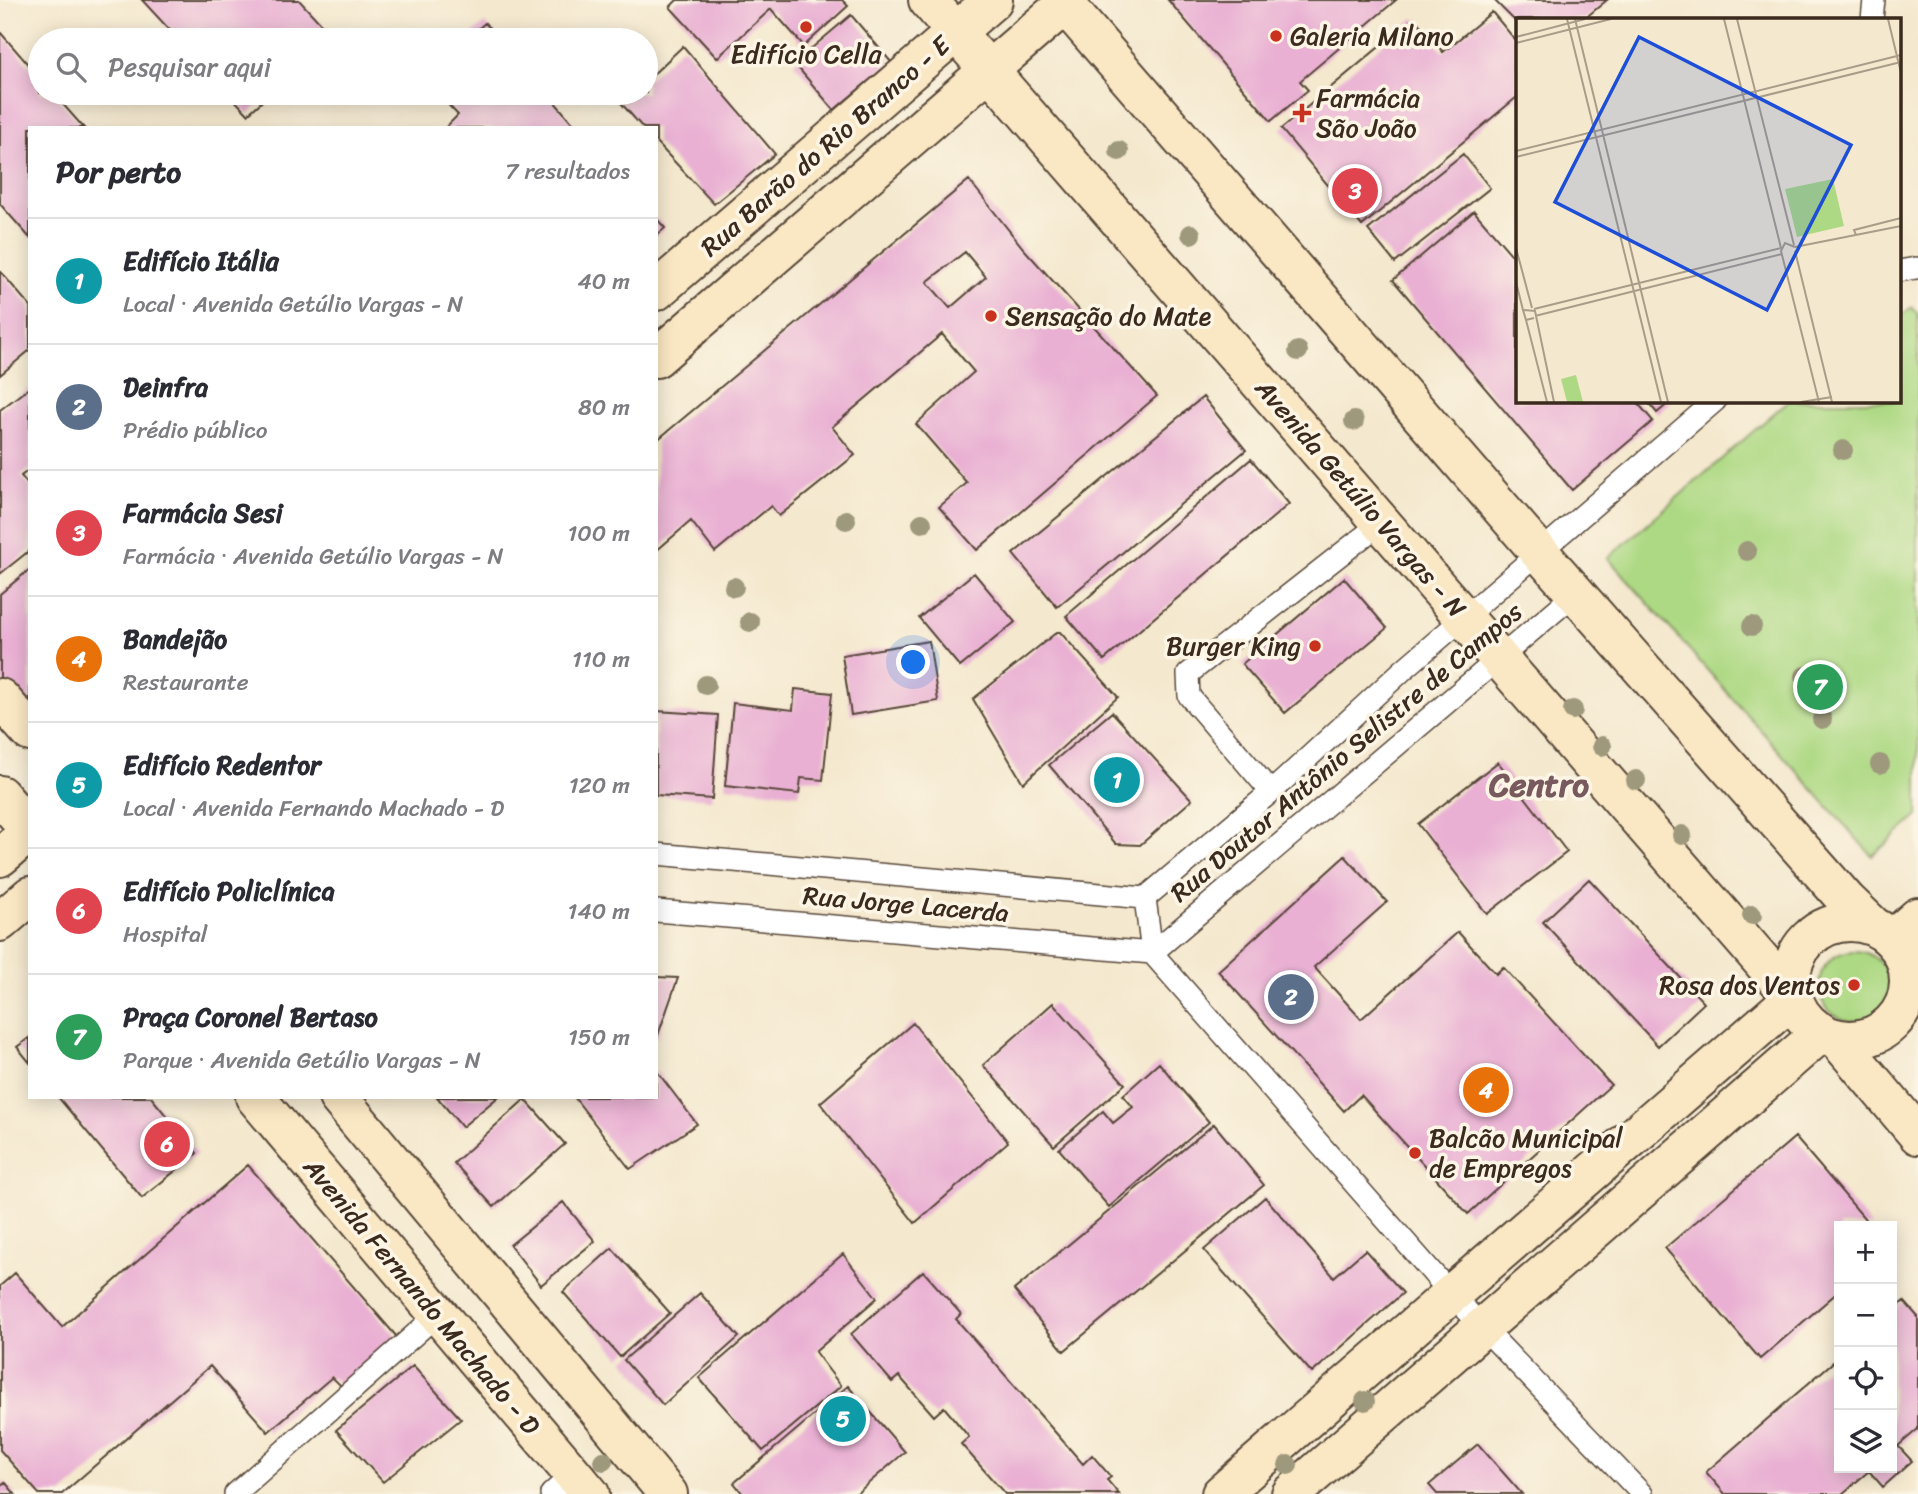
<!DOCTYPE html>
<html lang="pt">
<meta charset="utf-8">
<style>
:root{--surface:#fff;--page:#f2f2f3;--text:#2b2b33;--muted:#7c7c81;--line:#e1e1e2;--accent:#1a73e8}
body{margin:0;font-family:Sriracha,sans-serif;background:var(--page);color:var(--text)}
.controls{position:absolute;right:21px;bottom:21px;display:grid;overflow:hidden;border-radius:0px;box-shadow:0 4px 18px #0003}
.controls button{width:63px;height:63px;display:grid;place-items:center;padding:0;border:0;border-bottom:2px solid var(--line);background:var(--surface);color:var(--text);font:35px sans-serif}
.you{position:absolute;left:914px;top:663px;width:24px;height:24px;margin:-18px;border:5px solid #fff;border-radius:50%;background:#1a73e8;box-shadow:0 0 0 10px #1a73e833}
.badge{display:grid;place-items:center;width:46px;height:46px;border-radius:50%;background:var(--accent);color:#fff;font-size:23px;font-weight:700}
.pin{position:absolute;translate:-50% -50%;border:4px solid #fff;box-shadow:0 2px 7px #0006}
.list{margin:0;padding:0;list-style:none}
h2{display:flex;justify-content:space-between;align-items:center;height:91px;margin:0;padding:0 28px;font-size:30px}
h2 small{font-size:23px;font-weight:400;color:var(--muted)}
.list li{display:grid;grid-template-columns:46px 1fr auto;gap:21px;align-items:center;box-sizing:border-box;height:126px;padding:0 28px;border-top:2px solid var(--line)}
.list b{display:block;font-size:26px;white-space:nowrap}
.list p{margin:0;font-size:23px;white-space:nowrap;color:var(--muted)}
.list em{font-size:23px;font-style:normal;color:var(--muted)}
.icon{flex:none;width:38px;height:38px;fill:none;stroke:currentColor;stroke-width:2;stroke-linecap:round;stroke-linejoin:round}
.map{position:relative;flex:none;width:1918px;height:1494px;overflow:hidden}
.search{position:absolute;background:var(--surface);box-shadow:0 4px 18px #0003;left:28px;top:28px;width:630px;height:77px;display:flex;align-items:center;gap:18px;box-sizing:border-box;padding:0 24px;border-radius:38px;color:var(--muted);font-size:26px}
.panel{position:absolute;background:var(--surface);box-shadow:0 4px 18px #0003;left:28px;top:126px;width:630px;height:973px;border-radius:0px}
.map>svg:first-child{display:block}
.green{fill:#aed984;stroke:#748251;stroke-width:2}
.building{fill:#e9b0d3;fill-rule:evenodd}
.lines{fill:none;stroke-linecap:round;stroke-linejoin:round}
.lane-casing{stroke:#574638;stroke-width:24}
.secondary-casing{stroke:#574638;stroke-width:42}
.lane{stroke:#fff;stroke-width:21}
.secondary{stroke:#fae7c3;stroke-width:38}
.tree{fill:#9e987c}
.poi-dot{fill:#c8321e;stroke:#fcf5e5;stroke-width:2.5}
.labels{text-anchor:middle;stroke-width:7;stroke-linejoin:round;paint-order:stroke}
.poi-label{font-size:26px;fill:#3b2a1e;stroke:#fcf5e5;text-anchor:start}
.street-label{font-size:26px;fill:#3b2a1e;stroke:#fcf5e5}
.district-label{font-size:33px;font-weight:bold;fill:#78595d;stroke:#fcf5e5}
.inset-road{fill:none;stroke:#aa9c88;stroke-width:2}
.view{fill:#1d4ed8;fill-opacity:0.15;stroke:#1d4ed8;stroke-width:3.5}
.inset-edge{fill:none;stroke:#3b2a1e;stroke-width:3.5}
</style>
<div class="map">
<svg width="1918" height="1494" viewBox="0 0 1918 1494">
<rect width="100%" height="100%" fill="#fcf5e5"/>
<filter id="ink" filterUnits="userSpaceOnUse"><feTurbulence type="fractalNoise" baseFrequency=".0143" numOctaves="2"/><feDisplacementMap in="SourceGraphic" scale="14" xChannelSelector="R" yChannelSelector="G"/><feConvolveMatrix kernelMatrix="1 2 1 2 8 2 1 2 1" color-interpolation-filters="sRGB"/></filter>
<filter id="wash" filterUnits="userSpaceOnUse"><feTurbulence type="fractalNoise" baseFrequency=".00686" numOctaves="4" result="noise"/><feDisplacementMap in="SourceGraphic" scale="28" xChannelSelector="R" yChannelSelector="G"/><feGaussianBlur stdDeviation="1.57" result="paint"/><feColorMatrix in="noise" values="0 0 0 0 0 0 0 0 0 0 0 0 0 0 0 0 0 1.4 0 .05"/><feComposite in="paint" operator="in"/></filter>
<g filter="url(#wash)">
<rect width="100%" height="100%" fill="#f4e8ce"/>
<!-- green -->
<path class="green" d="M 1912,307 L 1918,314 L 1918,816 L 1872,856 L 1608,558 L 1788,401 L 1899,401 L 1899,317 Z
M1819 986a35 35 0 1 1 70 0a35 35 0 1 1-70 0Z"/>
<g id="blocks">
<!-- building -->
<path class="building" d="M 142,0 L 299,0 L 332,36 L 327,40 L 179,40 Z
M 677,0 L 842,0 L 848,6 L 804,46 L 771,9 L 717,58 L 670,7 Z
M 1168,0 L 1396,0 L 1300,81 L 1308,90 L 1271,121 Z
M 1494,0 L 1607,0 L 1584,19 L 1517,19 L 1517,23 Z
M 1492,12 L 1517,42 L 1517,97 L 1362,226 L 1281,129 L 1414,18 L 1443,52 Z
M 851,15 L 891,62 L 834,110 L 794,63 Z
M 485,23 L 501,40 L 465,40 Z
M 0,32 L 40,78 L 40,93 L 53,93 L 84,128 L 30,128 L 30,238 L 0,204 Z
M 683,46 L 775,154 L 714,204 L 656,142 L 656,128 L 643,128 L 621,103 L 632,93 L 646,93 L 646,81 Z
M 228,93 L 271,93 L 248,114 Z
M 437,93 L 547,93 L 577,128 L 445,128 L 458,115 Z
M 1463,154 L 1490,188 L 1395,263 L 1368,230 Z
M 969,180 L 1023,248 L 1157,396 L 977,550 L 939,507 L 967,483 L 916,424 L 974,372 L 942,334 L 832,427 L 855,455 L 779,516 L 771,506 L 715,552 L 691,521 L 656,551 L 656,441 ZM 965,252 L 986,277 L 950,308 L 927,282 Z
M 1474,211 L 1517,261 L 1517,401 L 1636,401 L 1653,421 L 1572,490 L 1393,280 Z
M 656,218 L 665,228 L 656,236 Z
M 0,271 L 30,306 L 30,350 L 0,375 Z
M 30,387 L 30,469 L 21,476 L 30,487 L 30,550 L 0,574 L 0,410 Z
M 1203,397 L 1246,450 L 1057,607 L 1013,554 Z
M 1647,401 L 1671,401 L 1657,413 Z
M 1251,459 L 1289,504 L 1104,660 L 1066,616 Z
M 30,569 L 30,715 L 0,679 L 0,594 Z
M 974,573 L 1015,622 L 960,667 L 919,618 Z
M 1344,578 L 1387,628 L 1285,713 L 1242,664 Z
M 1057,632 L 1060,632 L 1118,697 L 1023,783 L 973,699 Z
M 929,641 L 938,701 L 851,715 L 842,655 Z
M 795,689 L 832,693 L 823,780 L 801,778 L 799,794 L 725,786 L 733,703 L 793,710 Z
M 656,711 L 718,715 L 712,799 L 656,795 Z
M 1112,712 L 1192,800 L 1140,845 L 1116,844 L 1049,765 Z
M 1498,762 L 1567,852 L 1487,914 L 1418,824 Z
M 1345,856 L 1387,902 L 1314,967 L 1361,1019 L 1458,932 L 1496,974 L 1503,967 L 1611,1085 L 1468,1214 L 1361,1095 L 1344,1111 L 1218,971 Z
M 1589,879 L 1704,1003 L 1658,1046 L 1543,922 Z
M 656,977 L 678,978 L 657,1038 L 656,1038 Z
M 1053,1003 L 1125,1084 L 1054,1146 L 983,1065 Z
M 913,1023 L 1008,1142 L 915,1223 L 820,1103 Z
M 30,1037 L 30,1063 L 17,1047 Z
M 1159,1063 L 1209,1122 L 1109,1207 L 1059,1149 L 1103,1111 L 1113,1123 L 1133,1107 L 1123,1095 Z
M 656,1070 L 697,1124 L 630,1169 L 574,1097 L 656,1097 Z
M 58,1097 L 151,1097 L 197,1153 L 142,1198 Z
M 437,1097 L 498,1097 L 462,1127 Z
M 525,1099 L 565,1144 L 494,1207 L 454,1163 Z
M 1214,1124 L 1264,1185 L 1064,1351 L 1014,1290 Z
M 1795,1137 L 1871,1226 L 1839,1226 L 1839,1291 L 1760,1359 L 1665,1248 Z
M 248,1165 L 397,1337 L 341,1386 L 332,1377 L 268,1432 L 210,1366 L 62,1494 L 39,1494 L 0,1450 L 0,1286 L 15,1273 L 62,1327 Z
M 1265,1197 L 1334,1277 L 1365,1250 L 1403,1293 L 1312,1373 L 1204,1250 Z
M 563,1202 L 595,1241 L 541,1285 L 510,1245 Z
M 612,1248 L 670,1313 L 620,1357 L 563,1292 Z
M 843,1254 L 877,1298 L 815,1352 L 841,1386 L 763,1451 L 699,1378 Z
M 923,1271 L 961,1314 L 956,1319 L 1083,1464 L 1092,1455 L 1111,1477 L 1107,1480 L 1119,1494 L 1005,1494 L 961,1444 L 969,1437 L 944,1407 L 934,1416 L 899,1376 L 892,1382 L 851,1334 Z
M 700,1293 L 739,1337 L 663,1405 L 624,1360 Z
M 1904,1301 L 1918,1317 L 1918,1429 L 1898,1446 L 1912,1461 L 1883,1487 L 1869,1471 L 1842,1494 L 1725,1494 L 1706,1472 L 1839,1357 L 1839,1468 L 1892,1468 L 1892,1311 Z
M 413,1366 L 461,1419 L 383,1482 L 336,1430 Z
M 848,1386 L 905,1452 L 856,1494 L 743,1494 L 734,1483 Z
M 1478,1444 L 1522,1494 L 1437,1494 L 1429,1485 Z
M 5,1482 L 15,1494 L 0,1494 L 0,1486 Z"/>
</g>
</g>
<g filter="url(#ink)">
<use href="#blocks" fill-opacity="0" stroke="#574638" stroke-width="2"/>
<g class="lines">
<!-- lane casing -->
<g class="lane-casing">
<path id="lane" d="M 1872,19 L 1874,0
M 1899,271 L 1916,268
M 1271,792 L 1189,696 L 1188,674 L 1382,522
M 656,854 L 1145,898
M 1145,898 L 1152,953 L 1452,1295 L 1642,1494
M 1145,898 L 1271,792 L 1403,670 L 1715,401
M 656,911 L 1152,953 L 1576,593
M 235,1494 L 438,1314
M 551,1494 L 573,1474"/>
</g>
<!-- secondary casing -->
<g class="secondary-casing">
<path id="secondary" d="M 928,0 L 1793,997
M 1061,0 L 1540,553 L 1847,901 L 1874,927
M 656,291 L 993,0
M 656,358 L 1070,0
M 0,698 L 30,732
M 0,795 L 30,830
M 0,857 L 30,832
M 0,922 L 30,896
M1791 981a59 59 0 1 1 118 0a59 59 0 1 1-118 0Z
M 1892,940 L 1918,917
M 1836,1038 L 1918,1135
M 255,1097 L 590,1494
M 338,1097 L 668,1494
M 1221,1494 L 1793,998
M 1291,1494 L 1822,1032"/>
</g>
<!-- lane -->
<use href="#lane" class="lane"/>
<!-- secondary -->
<use href="#secondary" class="secondary"/>
</g>
<!-- trees -->
<g class="tree">
<circle cx="1119" cy="151" r="10"/>
<circle cx="1191" cy="234" r="10"/>
<circle cx="1298" cy="351" r="10"/>
<circle cx="1354" cy="421" r="10"/>
<circle cx="1843" cy="450" r="10"/>
<circle cx="846" cy="520" r="10"/>
<circle cx="922" cy="523" r="10"/>
<circle cx="1747" cy="551" r="10"/>
<circle cx="734" cy="587" r="10"/>
<circle cx="750" cy="622" r="10"/>
<circle cx="1752" cy="626" r="10"/>
<circle cx="1805" cy="676" r="10"/>
<circle cx="706" cy="685" r="10"/>
<circle cx="1573" cy="710" r="10"/>
<circle cx="1822" cy="719" r="10"/>
<circle cx="1602" cy="746" r="10"/>
<circle cx="1880" cy="764" r="10"/>
<circle cx="1636" cy="780" r="10"/>
<circle cx="1682" cy="835" r="10"/>
<circle cx="1752" cy="915" r="10"/>
<circle cx="1365" cy="1401" r="10"/>
<circle cx="603" cy="1461" r="10"/>
<circle cx="1288" cy="1465" r="10"/>
</g>
</g>
<!-- markers -->
<g class="poi-dot">
<circle cx="806" cy="27" r="7"/>
<circle cx="1276" cy="36" r="7"/>
<path d="M1298.5 102.5h7v7h7v7h-7v7h-7v-7h-7v-7h7z"/>
<circle cx="991" cy="316" r="7"/>
<circle cx="1315" cy="646" r="7"/>
<circle cx="1854" cy="985" r="7"/>
<circle cx="1415" cy="1153" r="7"/>
</g>
<g class="labels">
<!-- poi labels -->
<g class="poi-label">
<text x="1290" y="45">Galeria Milano</text>
<text x="806" y="63" text-anchor="middle">Edifício Cella</text>
<text x="1316" y="107">Farmácia<tspan x="1316" dy="30">São João</tspan></text>
<text x="1005" y="325">Sensação do Mate</text>
<text x="1301" y="655" text-anchor="end">Burger King</text>
<text x="1840" y="994" text-anchor="end">Rosa dos Ventos</text>
<text x="1429" y="1147">Balcão Municipal<tspan x="1429" dy="30">de Empregos</tspan></text>
</g>
<!-- street labels -->
<g class="street-label">
<text transform="translate(825 146) rotate(-41)" y="9">Rua Barão do Rio Branco - E</text>
<text transform="translate(1361 498) rotate(49)" y="9">Avenida Getúlio Vargas - N</text>
<text transform="translate(1346 752) rotate(-40)" y="9">Rua Doutor Antônio Selistre de Campos</text>
<text transform="translate(906 904) rotate(5)" y="9">Rua Jorge Lacerda</text>
<text transform="translate(422 1296) rotate(50)" y="9">Avenida Fernando Machado - D</text>
</g>
<!-- district labels -->
<g class="district-label">
<text x="1539" y="796">Centro</text>
</g>
</g>
<!-- overview -->
<g transform="translate(1516 18)">
<rect width="385" height="385" fill="#f4e8ce"/>
<path d="M 317,161 L 328,208 L 281,219 L 269,171 ZM 60,357 L 67,384 L 51,384 L 45,361 Z" fill="#aed984"/>
<path class="inset-road" d="M 51,1 L 145,384M 59,1 L 152,384M 208,1 L 265,230M 221,1 L 278,227M 372,1 L 385,55M 0,19 L 69,1M 0,25 L 95,1M 0,133 L 385,37M 0,139 L 385,44M 340,217 L 338,212 L 385,200M 279,229 L 269,225 L 265,233 L 303,384M 279,229 L 385,208M 0,230 L 16,290M 279,233 L 316,384M 0,264 L 7,292M 18,291 L 265,230M 19,298 L 266,236M 18,300 L 10,302 L 7,292 L 19,293 L 38,384M 10,302 L 31,384M 285,384 L 316,379"/>
<path class="view" d="M 123,19 L 335,127 L 251,292 L 39,184 Z"/>
<rect width="385" height="385" class="inset-edge"/>
</g>
</svg>
<div class="controls">
<button>+</button>
<button>−</button>
<button><svg class="icon" aria-label="locate" viewBox="0 0 24 24"><circle cx="12" cy="12" r="6"/><path d="M12 2v4M12 18v4M2 12h4M18 12h4"/></svg></button>
<button><svg class="icon" aria-label="layers" viewBox="0 0 24 24"><path d="M12 4l9 5-9 5-9-5zM3 14l9 5 9-5"/></svg></button>
</div>
<div class="you"></div>
<div class="pin badge" style="left:1117px;top:780px;background:#0f9aa8">1</div>
<div class="pin badge" style="left:1291px;top:997px;background:#5c6f8a">2</div>
<div class="pin badge" style="left:1355px;top:191px;background:#e0444e">3</div>
<div class="pin badge" style="left:1486px;top:1090px;background:#e8710a">4</div>
<div class="pin badge" style="left:843px;top:1419px;background:#0f9aa8">5</div>
<div class="pin badge" style="left:167px;top:1144px;background:#e0444e">6</div>
<div class="pin badge" style="left:1820px;top:687px;background:#2e9e5b">7</div>
<div class="search"><svg class="icon" aria-label="search" viewBox="0 0 24 24"><circle cx="10" cy="10" r="6"/><path d="M15 15l6 6"/></svg>Pesquisar aqui</div>
<section class="panel">
<h2>Por perto<small>7 resultados</small></h2>
<ul class="list">
<li><span class="badge" style="background:#0f9aa8">1</span><div><b>Edifício Itália</b><p>Local · Avenida Getúlio Vargas - N</p></div><em>40 m</em></li>
<li><span class="badge" style="background:#5c6f8a">2</span><div><b>Deinfra</b><p>Prédio público</p></div><em>80 m</em></li>
<li><span class="badge" style="background:#e0444e">3</span><div><b>Farmácia Sesi</b><p>Farmácia · Avenida Getúlio Vargas - N</p></div><em>100 m</em></li>
<li><span class="badge" style="background:#e8710a">4</span><div><b>Bandejão</b><p>Restaurante</p></div><em>110 m</em></li>
<li><span class="badge" style="background:#0f9aa8">5</span><div><b>Edifício Redentor</b><p>Local · Avenida Fernando Machado - D</p></div><em>120 m</em></li>
<li><span class="badge" style="background:#e0444e">6</span><div><b>Edifício Policlínica</b><p>Hospital</p></div><em>140 m</em></li>
<li><span class="badge" style="background:#2e9e5b">7</span><div><b>Praça Coronel Bertaso</b><p>Parque · Avenida Getúlio Vargas - N</p></div><em>150 m</em></li>
</ul>
</section>
</div>
